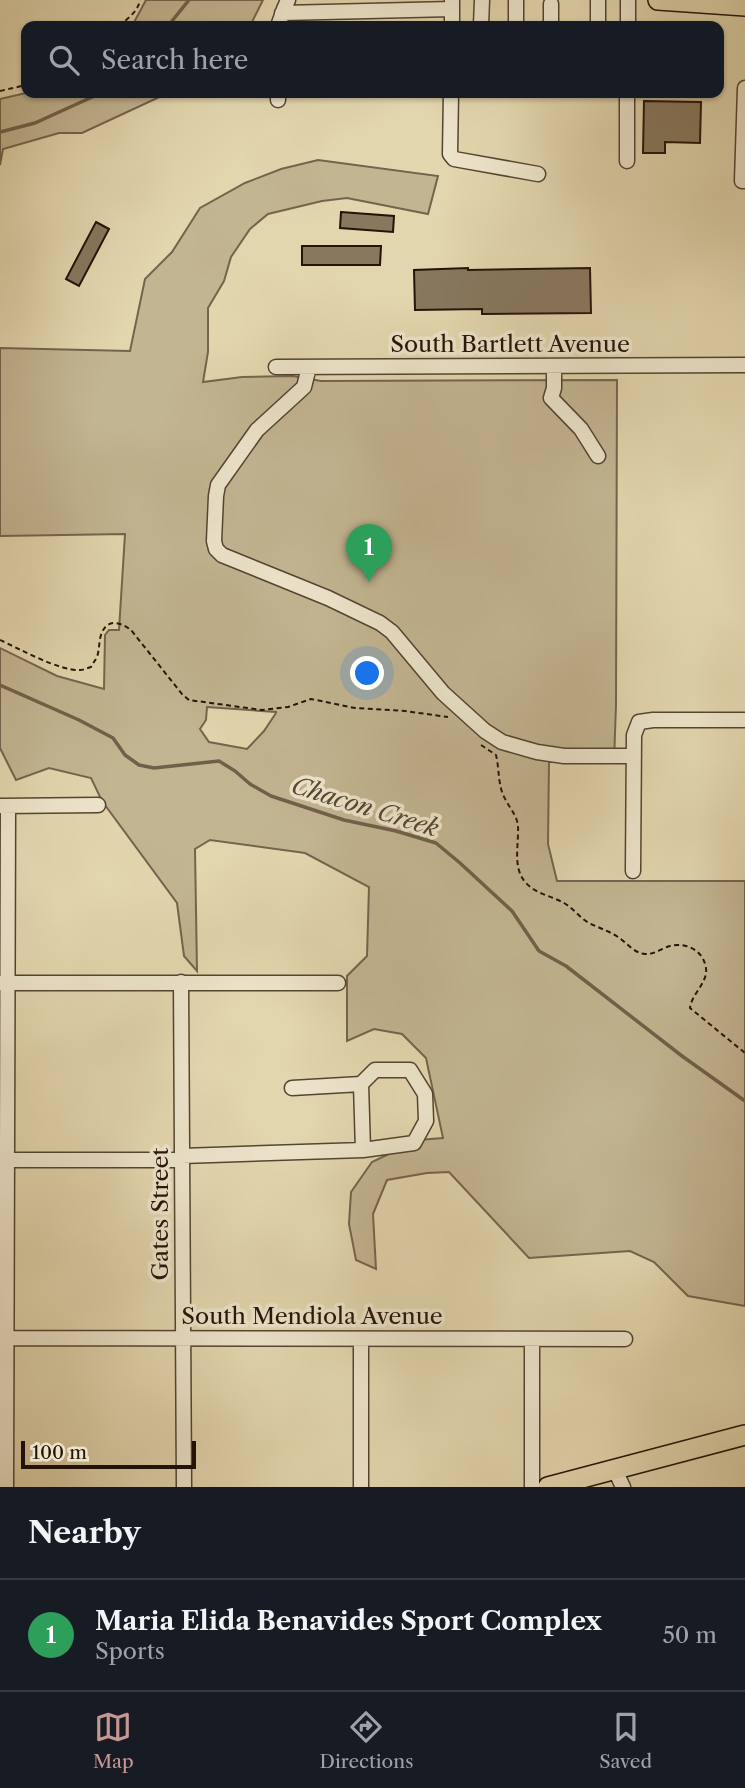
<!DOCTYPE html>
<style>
:root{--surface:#171b24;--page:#20242c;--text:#f1f3f6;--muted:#9ea1a6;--line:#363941;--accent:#c59692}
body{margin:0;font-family:"Libre Caslon Text",serif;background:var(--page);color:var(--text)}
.scale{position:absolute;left:21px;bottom:18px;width:175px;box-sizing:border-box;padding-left:7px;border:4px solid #251308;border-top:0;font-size:19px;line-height:24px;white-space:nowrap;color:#251308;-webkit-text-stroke:5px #ece4ca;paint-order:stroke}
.you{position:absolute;left:368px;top:674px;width:24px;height:24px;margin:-18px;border:5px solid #fff;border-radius:50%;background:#1a73e8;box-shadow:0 0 0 10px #1a73e833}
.badge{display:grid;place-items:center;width:46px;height:46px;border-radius:50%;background:var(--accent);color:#fff;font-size:23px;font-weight:700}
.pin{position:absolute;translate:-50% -58px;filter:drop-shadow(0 2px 4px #0008)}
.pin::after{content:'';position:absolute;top:37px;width:24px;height:21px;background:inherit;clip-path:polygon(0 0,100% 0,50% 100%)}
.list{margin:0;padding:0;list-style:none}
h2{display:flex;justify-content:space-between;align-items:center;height:91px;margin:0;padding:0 28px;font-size:30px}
h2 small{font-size:23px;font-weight:400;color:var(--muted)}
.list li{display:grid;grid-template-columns:46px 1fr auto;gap:21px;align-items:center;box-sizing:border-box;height:112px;padding:0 28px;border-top:2px solid var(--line)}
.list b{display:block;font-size:26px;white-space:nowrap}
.list p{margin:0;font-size:23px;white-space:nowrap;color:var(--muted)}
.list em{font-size:23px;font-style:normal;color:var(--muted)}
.icon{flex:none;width:38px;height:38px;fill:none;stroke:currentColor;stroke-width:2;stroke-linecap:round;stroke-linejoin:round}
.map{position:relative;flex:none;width:745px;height:1487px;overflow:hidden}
.search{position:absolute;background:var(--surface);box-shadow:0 2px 5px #0004;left:21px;right:21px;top:21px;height:77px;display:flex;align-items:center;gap:18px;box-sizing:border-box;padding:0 24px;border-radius:14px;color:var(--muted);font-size:26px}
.sheet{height:203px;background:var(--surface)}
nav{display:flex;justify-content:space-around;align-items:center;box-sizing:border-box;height:98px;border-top:2px solid var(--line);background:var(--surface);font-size:19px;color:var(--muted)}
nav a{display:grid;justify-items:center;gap:4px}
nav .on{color:var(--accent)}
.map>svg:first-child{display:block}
.green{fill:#c2b592;stroke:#74644d;stroke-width:2;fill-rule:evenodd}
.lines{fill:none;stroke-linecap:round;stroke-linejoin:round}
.stream{stroke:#70604a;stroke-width:3.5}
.building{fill:#87785e;stroke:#251308;stroke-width:2}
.minor-casing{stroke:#544432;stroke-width:17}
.major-casing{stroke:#251308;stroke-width:22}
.path{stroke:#251308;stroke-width:2;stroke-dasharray:5 3.5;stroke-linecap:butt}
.minor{stroke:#ece4ca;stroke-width:14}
.major{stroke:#e2d6ae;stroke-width:19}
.labels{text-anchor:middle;stroke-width:7;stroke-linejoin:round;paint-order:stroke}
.street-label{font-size:23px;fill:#251308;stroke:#ece4ca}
.water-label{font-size:24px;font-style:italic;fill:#574734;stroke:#ece4ca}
</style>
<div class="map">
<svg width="745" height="1487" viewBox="0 0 745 1487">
<rect width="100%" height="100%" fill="#e2d6ae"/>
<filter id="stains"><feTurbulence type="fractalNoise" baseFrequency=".00286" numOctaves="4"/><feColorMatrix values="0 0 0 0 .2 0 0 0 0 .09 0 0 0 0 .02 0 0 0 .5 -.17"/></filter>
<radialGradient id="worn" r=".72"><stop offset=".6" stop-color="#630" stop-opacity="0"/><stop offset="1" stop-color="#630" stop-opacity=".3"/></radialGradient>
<!-- green -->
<path class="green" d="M 146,0 L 263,0 L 250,26 L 132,26 Z
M 26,93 L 168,93 L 82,133 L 59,133 L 3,149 L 0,165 L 0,99 Z
M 318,160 L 438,176 L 428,214 L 347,198 L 322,201 L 268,214 L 250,229 L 231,257 L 224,281 L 208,308 L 208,352 L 203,382 L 242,377 L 293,376 L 321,381 L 617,380 L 616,705 L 614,761 L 549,762 L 548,844 L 557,881 L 745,881 L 745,1306 L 688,1296 L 654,1262 L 630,1251 L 529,1258 L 449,1172 L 427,1173 L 387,1180 L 373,1214 L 376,1269 L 356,1260 L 349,1224 L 351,1192 L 372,1162 L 418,1140 L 443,1138 L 426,1058 L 402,1034 L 374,1029 L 347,1041 L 347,976 L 367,956 L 369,887 L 305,853 L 210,840 L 195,849 L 197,971 L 184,956 L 177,903 L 102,801 L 91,778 L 49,768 L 16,780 L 0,748 L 0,648 L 57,676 L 104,689 L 105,635 L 109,630 L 119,630 L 125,534 L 0,536 L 0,348 L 130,351 L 145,279 L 172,252 L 200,208 L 245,183 L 281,169 ZM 207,707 L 276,712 L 276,713 L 264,731 L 247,749 L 209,742 L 200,729 L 206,720 Z"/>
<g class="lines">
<!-- stream -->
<path class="stream" d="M 168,26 L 189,0
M 0,132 L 35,123 L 101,93
M 0,685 L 79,720 L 113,738 L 125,755 L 139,765 L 154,768 L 219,761 L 235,771 L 250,784 L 271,796 L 344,820 L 396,831 L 436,843 L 460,863 L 512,911 L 539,951 L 566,966 L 682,1056 L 745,1101"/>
</g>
<!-- building -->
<path class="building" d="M 644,101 L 701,102 L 700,143 L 665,142 L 665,153 L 643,153 Z
M 341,212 L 394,216 L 393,232 L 340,228 Z
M 96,222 L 109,229 L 79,286 L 66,279 Z
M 302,246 L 381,246 L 380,265 L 302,265 Z
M 468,268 L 468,270 L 590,268 L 591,313 L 482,314 L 482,309 L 415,310 L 414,270 Z"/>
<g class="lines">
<!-- minor casing -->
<g class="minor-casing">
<path id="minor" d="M 482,0 L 481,25 L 483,26
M 551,4 L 551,26
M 282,13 L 452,9
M 278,26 L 284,9 L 288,0
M 452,26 L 452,0
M 516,26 L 516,0
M 598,26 L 598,0
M 628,26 L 628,0
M 745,88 L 742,181 L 745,181
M 278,93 L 278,100
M 451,93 L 450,154 L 454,159 L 538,174
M 627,161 L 627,93
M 554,366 L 554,388 L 551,398 L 581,429 L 598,456
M 276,367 L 745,365
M 309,367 L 304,387 L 257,430 L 218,485 L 216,496 L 214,541 L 216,549 L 222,555 L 328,598 L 380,623 L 392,632 L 443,693 L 485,731 L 502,742 L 537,752 L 564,756 L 634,756
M 1,806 L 98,805
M 633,871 L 634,735 L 639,722 L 653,720 L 745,720
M 181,982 L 184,1487
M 0,983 L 338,983
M 292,1088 L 361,1084
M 182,1156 L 363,1150 L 414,1143 L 426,1121 L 425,1094 L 410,1070 L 375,1070 L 361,1084 L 363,1150
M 0,1160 L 182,1160
M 0,1338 L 625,1339
M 361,1339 L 361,1487
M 532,1339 L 532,1487
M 615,1470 L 623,1487
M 6,1487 L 8,806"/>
</g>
<!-- major casing -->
<g class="major-casing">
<path id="major" d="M 658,0 L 745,6
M 548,1487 L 745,1435"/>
</g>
<!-- path -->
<path class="path" d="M 119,26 C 127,19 138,12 140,0
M 0,91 L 26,85
M 0,640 C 20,649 59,671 80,670 C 84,670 87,668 91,667 C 93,663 95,661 97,657 C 99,651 99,645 100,639 C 104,619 118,620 131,630 L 182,694 L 189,700 L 262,710 L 288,707 L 311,699 L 355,708 L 405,711 L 448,717
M 481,745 L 496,755 C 499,767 498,780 502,792 C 506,804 517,814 518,826 C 519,845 512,868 526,883 C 536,894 552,896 564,903 C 573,908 580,918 589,923 C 599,928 609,931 618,937 C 627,943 634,953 645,954 C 654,955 662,948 670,946 C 684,942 701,949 705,964 C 711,981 692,992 690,1008 L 745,1053"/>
<!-- minor -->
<use href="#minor" class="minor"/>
<!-- major -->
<use href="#major" class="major"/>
</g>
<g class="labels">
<!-- street labels -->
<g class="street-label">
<text x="510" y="352">South Bartlett Avenue</text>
<text transform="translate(160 1214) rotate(-90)" y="8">Gates Street</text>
<text x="312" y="1324">South Mendiola Avenue</text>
</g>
<!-- water labels -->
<g class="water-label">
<text transform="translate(365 807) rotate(17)" y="8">Chacon Creek</text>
</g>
</g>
<rect width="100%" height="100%" filter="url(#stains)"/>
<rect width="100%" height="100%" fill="url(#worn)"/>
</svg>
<div class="scale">100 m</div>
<div class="you"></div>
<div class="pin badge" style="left:369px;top:582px;background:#2e9e5b">1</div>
<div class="search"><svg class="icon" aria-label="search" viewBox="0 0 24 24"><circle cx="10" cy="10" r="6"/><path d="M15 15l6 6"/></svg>Search here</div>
</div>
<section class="sheet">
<h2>Nearby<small></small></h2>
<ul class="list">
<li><span class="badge" style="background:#2e9e5b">1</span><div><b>Maria Elida Benavides Sport Complex</b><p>Sports</p></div><em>50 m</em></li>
</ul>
</section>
<nav>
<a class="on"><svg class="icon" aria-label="map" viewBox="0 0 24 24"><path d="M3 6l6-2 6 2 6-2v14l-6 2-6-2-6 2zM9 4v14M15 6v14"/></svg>Map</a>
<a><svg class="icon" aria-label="directions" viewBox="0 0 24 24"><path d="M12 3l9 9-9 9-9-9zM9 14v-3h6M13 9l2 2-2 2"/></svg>Directions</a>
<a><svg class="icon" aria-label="saved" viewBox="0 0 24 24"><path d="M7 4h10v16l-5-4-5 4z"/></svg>Saved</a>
</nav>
